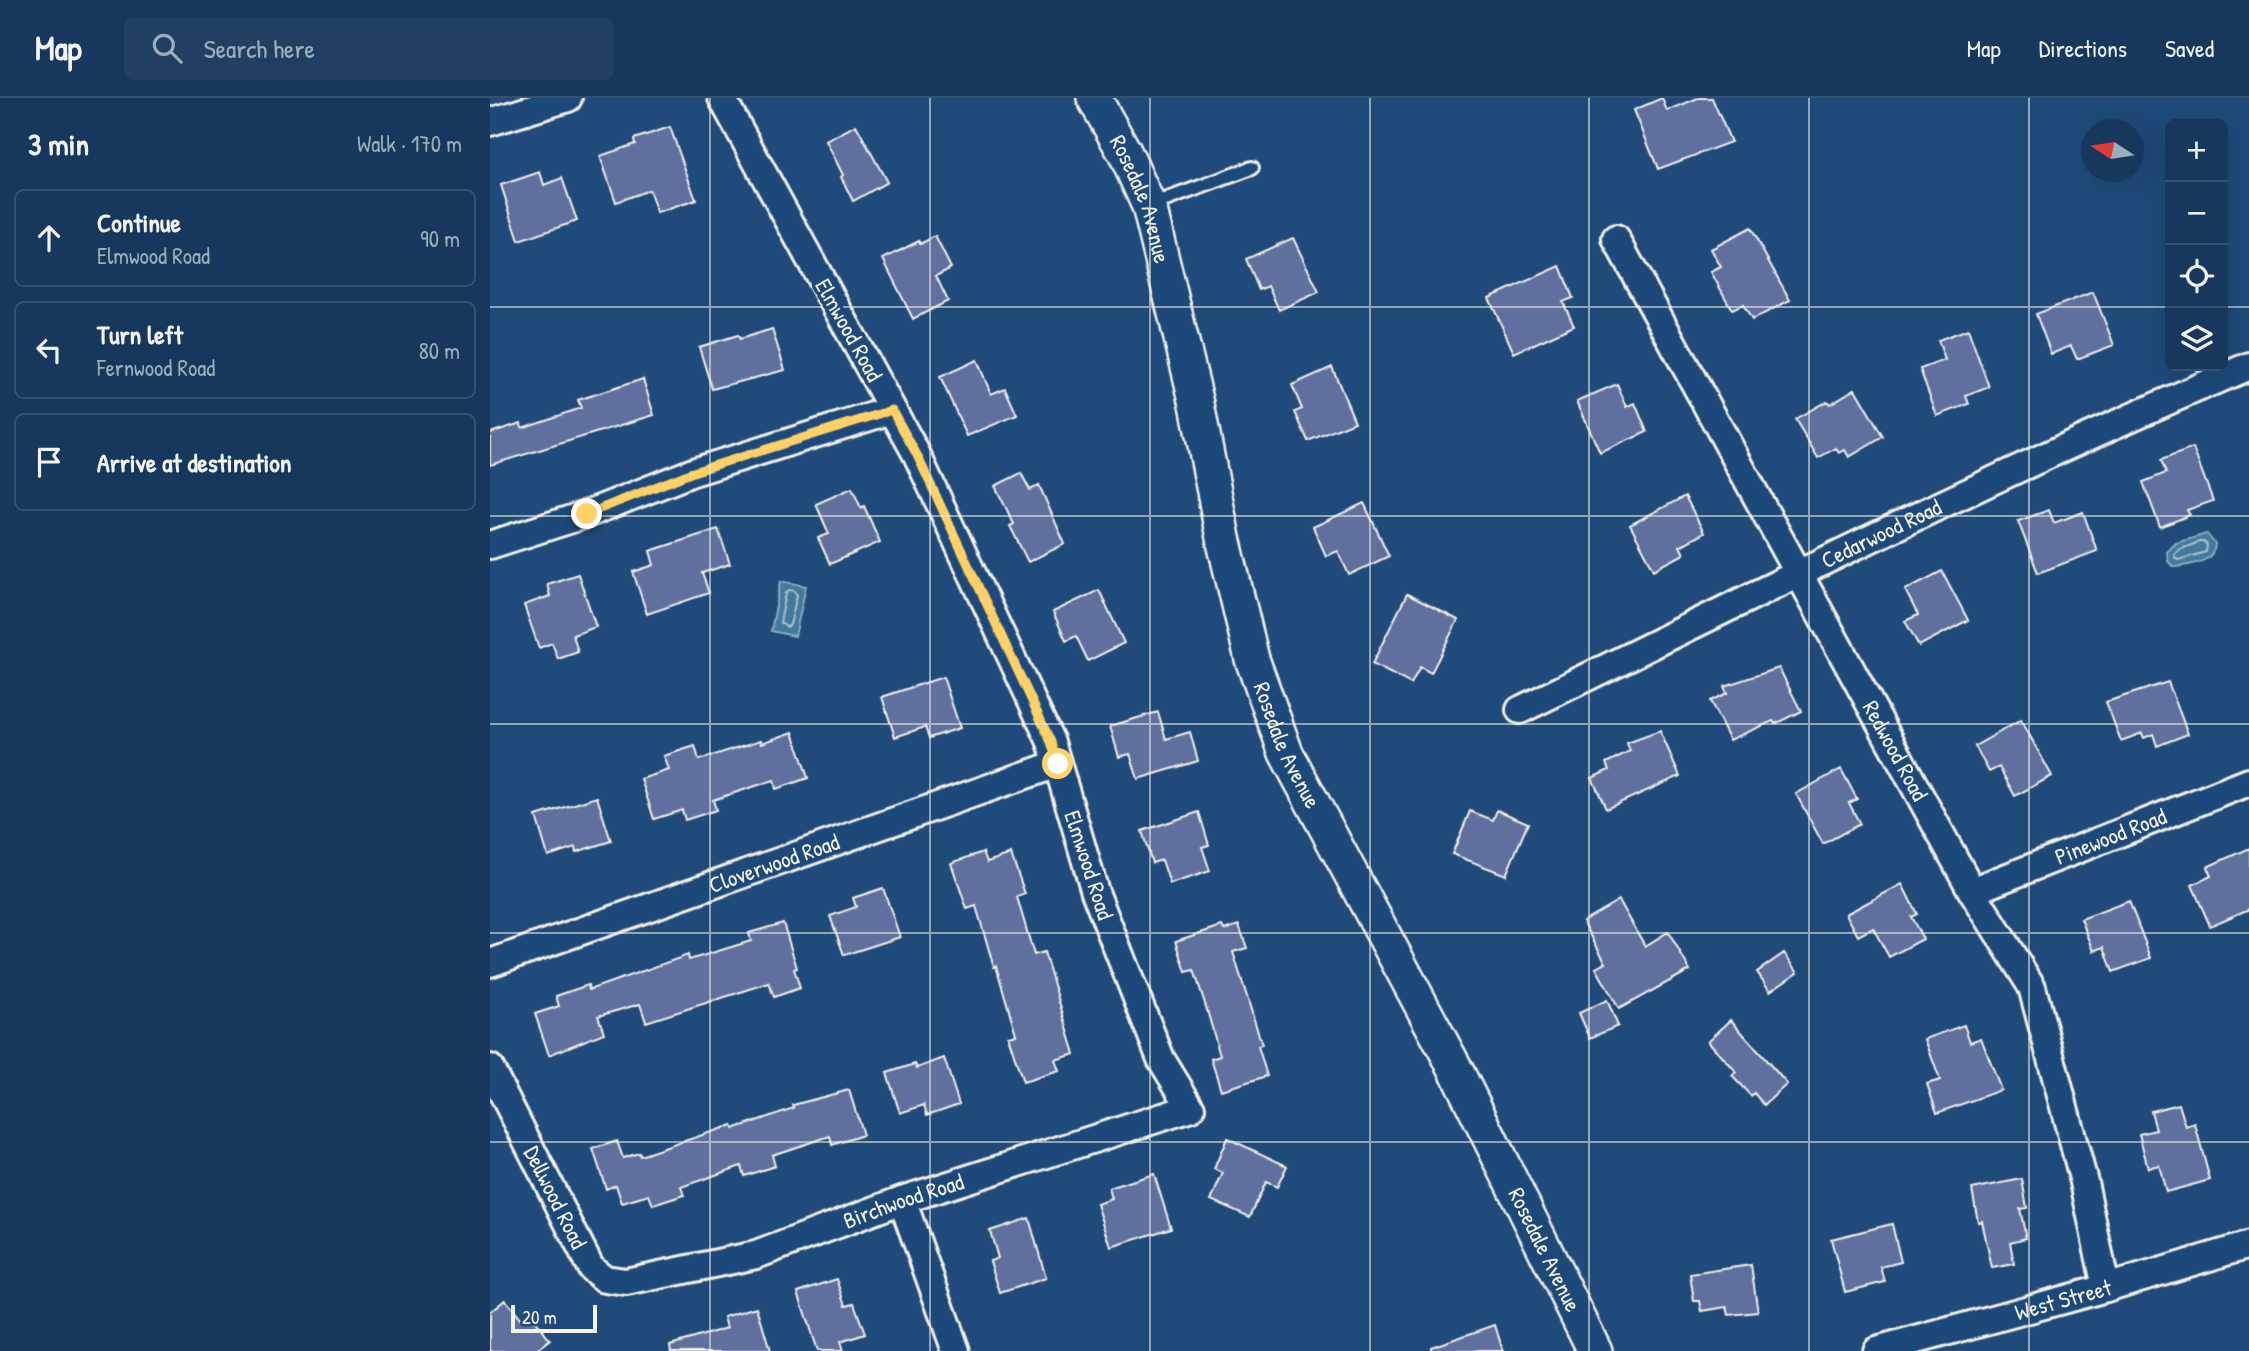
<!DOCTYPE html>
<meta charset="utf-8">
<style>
:root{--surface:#17385c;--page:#203f62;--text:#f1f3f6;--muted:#9eacbb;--line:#365272}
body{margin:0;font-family:"Patrick Hand",sans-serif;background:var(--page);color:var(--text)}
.controls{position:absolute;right:21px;top:21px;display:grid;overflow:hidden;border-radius:10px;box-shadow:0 7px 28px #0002}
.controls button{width:63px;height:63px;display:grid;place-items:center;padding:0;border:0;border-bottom:2px solid var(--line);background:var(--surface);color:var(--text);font:35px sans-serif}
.compass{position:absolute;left:1591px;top:21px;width:63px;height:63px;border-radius:50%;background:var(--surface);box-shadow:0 7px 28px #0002;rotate:282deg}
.scale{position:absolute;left:21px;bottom:18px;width:86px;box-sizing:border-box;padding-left:7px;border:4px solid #f4f1e8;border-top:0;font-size:19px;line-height:24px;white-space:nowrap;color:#f4f1e8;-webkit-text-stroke:5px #1f4a7a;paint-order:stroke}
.stop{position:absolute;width:21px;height:21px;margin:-16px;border:5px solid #ffd166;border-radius:50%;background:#fff}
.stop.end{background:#ffd166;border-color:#fff;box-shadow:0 2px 7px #0008}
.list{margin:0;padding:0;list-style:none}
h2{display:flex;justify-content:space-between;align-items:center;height:91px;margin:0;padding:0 28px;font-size:30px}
h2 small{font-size:23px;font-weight:400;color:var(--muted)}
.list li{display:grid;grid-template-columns:46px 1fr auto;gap:21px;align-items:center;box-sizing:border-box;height:98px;margin:0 14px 14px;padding:0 14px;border:2px solid var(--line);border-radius:10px}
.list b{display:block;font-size:26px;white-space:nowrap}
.list p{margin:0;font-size:23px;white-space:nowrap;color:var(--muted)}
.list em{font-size:23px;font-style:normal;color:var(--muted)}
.icon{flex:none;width:38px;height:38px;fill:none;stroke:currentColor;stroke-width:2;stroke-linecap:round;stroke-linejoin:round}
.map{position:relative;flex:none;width:1759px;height:1253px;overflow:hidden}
header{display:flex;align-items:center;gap:42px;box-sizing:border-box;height:98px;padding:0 35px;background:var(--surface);border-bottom:2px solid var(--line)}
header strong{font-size:33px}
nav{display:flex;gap:38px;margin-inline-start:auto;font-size:24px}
.search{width:490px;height:63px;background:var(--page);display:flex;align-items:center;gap:18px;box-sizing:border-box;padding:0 24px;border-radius:10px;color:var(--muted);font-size:26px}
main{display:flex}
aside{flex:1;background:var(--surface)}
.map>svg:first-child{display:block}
.water{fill:#427a9d;stroke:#89aabb;stroke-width:2}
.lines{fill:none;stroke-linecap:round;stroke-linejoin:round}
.shore{stroke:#adc1ca;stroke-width:2}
.building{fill:#5e6f9e;stroke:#f4f1e8;stroke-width:2}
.service-casing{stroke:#f4f1e8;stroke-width:18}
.minor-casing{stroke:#f4f1e8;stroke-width:32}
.tertiary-casing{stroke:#f4f1e8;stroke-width:38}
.service{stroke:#1f4a7a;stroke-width:12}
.minor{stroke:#1f4a7a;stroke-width:26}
.tertiary{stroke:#1f4a7a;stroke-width:33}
.route{stroke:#ffd166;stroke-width:9}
.grid{fill:none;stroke:#f4f1e8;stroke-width:2;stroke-opacity:0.55}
.labels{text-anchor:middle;stroke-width:7;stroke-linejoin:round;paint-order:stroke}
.street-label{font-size:23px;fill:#f4f1e8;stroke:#1f4a7a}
</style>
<header>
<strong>Map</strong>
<div class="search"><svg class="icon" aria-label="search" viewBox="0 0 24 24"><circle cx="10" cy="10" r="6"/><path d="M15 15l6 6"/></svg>Search here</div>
<nav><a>Map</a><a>Directions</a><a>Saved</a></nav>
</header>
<main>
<aside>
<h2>3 min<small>Walk · 170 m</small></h2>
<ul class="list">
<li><svg class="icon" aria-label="ahead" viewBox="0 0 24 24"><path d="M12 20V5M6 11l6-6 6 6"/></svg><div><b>Continue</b><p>Elmwood Road</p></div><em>90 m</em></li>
<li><svg class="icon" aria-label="left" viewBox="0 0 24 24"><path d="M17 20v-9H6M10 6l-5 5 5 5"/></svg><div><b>Turn left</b><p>Fernwood Road</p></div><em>80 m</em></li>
<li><svg class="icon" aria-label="arrive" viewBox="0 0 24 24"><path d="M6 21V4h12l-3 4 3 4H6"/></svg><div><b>Arrive at destination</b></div></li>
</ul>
</aside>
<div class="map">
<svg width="1759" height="1253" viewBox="0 0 1759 1253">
<rect width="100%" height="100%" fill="#1f4a7a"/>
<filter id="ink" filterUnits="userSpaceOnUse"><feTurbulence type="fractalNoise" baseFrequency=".0143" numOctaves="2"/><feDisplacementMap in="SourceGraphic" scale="14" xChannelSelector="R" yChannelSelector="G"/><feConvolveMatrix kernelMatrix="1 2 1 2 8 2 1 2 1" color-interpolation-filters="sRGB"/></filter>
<g filter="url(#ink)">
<!-- water -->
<path class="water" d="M 1717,436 L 1725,446 C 1725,464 1702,466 1687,469 L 1683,469 L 1678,463 L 1677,454 L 1686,445 Z
M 291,483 L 316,488 L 305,538 L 281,533 Z"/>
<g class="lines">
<!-- shore -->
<path class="shore" d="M 1709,444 L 1714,444 L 1717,447 L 1716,454 L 1688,462 L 1685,460 L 1684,457 L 1689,452 Z
M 299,492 L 305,493 L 307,497 L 300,527 L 297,529 L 290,525 L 296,495 Z"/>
</g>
<!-- building -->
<path class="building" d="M 1172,0 L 1177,13 L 1208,0 L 1222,0 L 1241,44 L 1168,71 L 1144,12 Z
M 366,27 L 397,84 L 363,103 L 351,79 L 353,77 L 336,43 Z
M 180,29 L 206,102 L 167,115 L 159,92 L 126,104 L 110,58 L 145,46 L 144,41 Z
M 50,74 L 54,87 L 72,80 L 87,123 L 29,143 L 11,87 Z
M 1260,130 L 1300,202 L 1262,222 L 1253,207 L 1242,212 L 1221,174 L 1231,169 L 1221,151 Z
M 445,138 L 461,170 L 446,178 L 458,203 L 423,221 L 393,161 L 429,143 L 430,146 Z
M 803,140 L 829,194 L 789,212 L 778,188 L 769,192 L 756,161 Z
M 1070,168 L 1083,200 L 1073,204 L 1084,228 L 1024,255 L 999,200 Z
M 1603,194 L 1624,247 L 1587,261 L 1581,248 L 1561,256 L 1546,216 Z
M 282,231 L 295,272 L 222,291 L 209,249 L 248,237 L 250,241 Z
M 1478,231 L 1499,289 L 1476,298 L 1479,306 L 1447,318 L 1430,271 L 1455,262 L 1448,242 Z
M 487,262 L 501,296 L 515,290 L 527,317 L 477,338 L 450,279 Z
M 842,269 L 865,324 L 818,343 L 805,314 L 812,311 L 802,287 Z
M 153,281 L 164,317 L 0,367 L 0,335 L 31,325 L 32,330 L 91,310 L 88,302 Z
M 1127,286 L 1137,309 L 1145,305 L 1157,334 L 1110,355 L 1087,303 Z
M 1365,291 L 1393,339 L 1359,359 L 1355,352 L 1349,355 L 1346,350 L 1328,360 L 1305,321 L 1337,303 L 1340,306 Z
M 1703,350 L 1723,403 L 1697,412 L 1700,417 L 1670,429 L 1653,384 L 1676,375 L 1671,362 Z
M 531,375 L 540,392 L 549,387 L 575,446 L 538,464 L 520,428 L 524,426 L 505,388 Z
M 362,390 L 371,410 L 374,408 L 390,444 L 340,466 L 328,440 L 339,436 L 326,406 Z
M 1195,398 L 1214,435 L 1190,448 L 1194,456 L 1164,472 L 1140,427 Z
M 874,405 L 899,458 L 859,477 L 848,453 L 836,458 L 823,429 Z
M 1559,412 L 1564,425 L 1593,414 L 1607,453 L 1548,475 L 1528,423 Z
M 228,431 L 240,466 L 212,475 L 219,495 L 157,516 L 143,474 L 164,467 L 160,453 Z
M 1452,473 L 1478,522 L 1429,548 L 1415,523 L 1428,517 L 1415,492 Z
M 88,476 L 106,529 L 83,537 L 88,554 L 68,561 L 62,545 L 49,550 L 34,507 L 60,498 L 57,486 Z
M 609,492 L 634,545 L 598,563 L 586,538 L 576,543 L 563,514 Z
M 917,496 L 968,522 L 941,575 L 930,569 L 921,586 L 882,566 Z
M 1289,570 L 1311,613 L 1285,626 L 1283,623 L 1240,642 L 1220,603 L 1237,595 L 1234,588 Z
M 453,579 L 470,630 L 439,640 L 435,629 L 405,639 L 392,599 Z
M 1678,584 L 1698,636 L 1667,648 L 1663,636 L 1654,640 L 1652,635 L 1631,643 L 1616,604 Z
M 668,614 L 676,641 L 700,634 L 708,663 L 648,681 L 640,656 L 629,659 L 620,628 Z
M 1531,622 L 1562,678 L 1525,698 L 1509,669 L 1499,674 L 1485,648 Z
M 1170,633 L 1190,678 L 1116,711 L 1102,680 L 1119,672 L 1116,665 L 1140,653 L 1137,645 Z
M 303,634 L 318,680 L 286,691 L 284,682 L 223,702 L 226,712 L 195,722 L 192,712 L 164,721 L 151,681 L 179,672 L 174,658 L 205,648 L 209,662 L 271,642 L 272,645 Z
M 1351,671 L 1367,701 L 1359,705 L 1370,726 L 1333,746 L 1306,696 Z
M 107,699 L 121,743 L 86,754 L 85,749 L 58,758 L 46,718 Z
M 1007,712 L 1038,725 L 1016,777 L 962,756 L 980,713 L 1003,722 Z
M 709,714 L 719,747 L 712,749 L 720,773 L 680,786 L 672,762 L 662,765 L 652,733 Z
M 1759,750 L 1759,811 L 1720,828 L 1702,787 L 1721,778 L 1717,769 Z
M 493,754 L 497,764 L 521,756 L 535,796 L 527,799 L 544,857 L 554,854 L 585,956 L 565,962 L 569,973 L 533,984 L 518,938 L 526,936 L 506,868 L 504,869 L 486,808 L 477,811 L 461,765 Z
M 1412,786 L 1427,816 L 1421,819 L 1433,841 L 1399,859 L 1383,830 L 1368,838 L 1356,816 Z
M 393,790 L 410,839 L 354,857 L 340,818 L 366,809 L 363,800 Z
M 1129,802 L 1155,848 L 1178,834 L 1200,872 L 1129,911 L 1106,870 L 1116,865 L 1093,823 Z
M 1639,803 L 1661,860 L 1623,874 L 1614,849 L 1604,853 L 1591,821 Z
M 293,825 L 307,870 L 304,871 L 310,890 L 284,899 L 279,885 L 156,924 L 150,906 L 108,918 L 114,935 L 59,957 L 45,916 L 69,908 L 66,898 L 98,887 L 99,892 L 198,857 L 199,862 L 261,843 L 259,835 Z
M 749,827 L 757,850 L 743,854 L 772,947 L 768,948 L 777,978 L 731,992 L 721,961 L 730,958 L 717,912 L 704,872 L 696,874 L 686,843 L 732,828 L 734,832 Z
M 1294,855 L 1308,874 L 1280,893 L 1267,874 Z
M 1117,902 L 1128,928 L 1100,940 L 1089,915 Z
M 1241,922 L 1297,986 L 1274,1007 L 1264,995 L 1261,998 L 1242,978 L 1246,974 L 1218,943 Z
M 1474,927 L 1480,944 L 1491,940 L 1511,992 L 1447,1015 L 1437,986 L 1450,982 L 1435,941 Z
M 454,960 L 469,1006 L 437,1017 L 434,1007 L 410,1015 L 397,975 L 425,966 L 427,970 Z
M 359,992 L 373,1037 L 342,1047 L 340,1038 L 282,1057 L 285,1068 L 254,1078 L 251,1068 L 191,1089 L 194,1097 L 163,1107 L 159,1097 L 132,1105 L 126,1087 L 116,1091 L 103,1051 L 127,1043 L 133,1060 L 149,1055 L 150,1058 L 242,1027 L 243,1031 L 304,1010 L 303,1007 Z
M 1689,1006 L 1696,1029 L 1705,1026 L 1720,1082 L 1676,1094 L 1669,1067 L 1658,1070 L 1649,1036 L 1666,1032 L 1661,1013 Z
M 737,1040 L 797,1068 L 787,1089 L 776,1084 L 760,1119 L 721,1102 L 733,1075 L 724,1071 Z
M 664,1076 L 681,1130 L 621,1149 L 607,1106 L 622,1101 L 619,1090 Z
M 1532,1081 L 1537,1110 L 1530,1111 L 1536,1140 L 1520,1144 L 1524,1166 L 1502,1170 L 1492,1123 L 1488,1124 L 1482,1091 Z
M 539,1120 L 556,1180 L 510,1195 L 500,1163 L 508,1160 L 500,1133 Z
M 1402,1126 L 1411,1164 L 1391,1169 L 1395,1184 L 1355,1194 L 1341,1141 Z
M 1261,1167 L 1268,1214 L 1239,1217 L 1237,1209 L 1212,1213 L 1210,1203 L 1204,1203 L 1200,1176 Z
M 347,1181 L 356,1207 L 364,1205 L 375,1236 L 350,1244 L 353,1253 L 327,1253 L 308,1194 Z
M 15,1202 L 31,1222 L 39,1216 L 60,1242 L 46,1253 L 0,1253 L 0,1214 Z
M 267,1209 L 280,1253 L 181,1253 L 180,1247 L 237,1230 L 234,1219 Z
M 1005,1227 L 1013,1253 L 941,1253 L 941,1249 Z"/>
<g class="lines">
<!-- service casing -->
<g class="service-casing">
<path id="service" d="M 659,108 L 762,70"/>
</g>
<!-- minor casing -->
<g class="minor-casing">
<g id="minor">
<path d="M 0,24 L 78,0"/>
<path id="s1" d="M 1126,141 L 1482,793 L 1542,889 L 1594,1084 L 1616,1190"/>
<path d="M 0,447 L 97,416 L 203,374 L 402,312"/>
<path id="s2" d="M 1030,612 C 1271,494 1511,373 1759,268"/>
<path id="s3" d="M 1482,793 L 1759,684"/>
<path id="s4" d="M 0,865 L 567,666"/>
<path id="s5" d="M 0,970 L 101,1170 L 115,1181 L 136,1184 L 266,1157 L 412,1102 L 701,1010 L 671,961 L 605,794 L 561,644 L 427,357 L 232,0"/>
<path d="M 412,1102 L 466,1253"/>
<path id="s6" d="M 1386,1253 L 1616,1190 L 1759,1147"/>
</g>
</g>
<!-- tertiary casing -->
<g class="tertiary-casing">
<g id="tertiary">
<path id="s7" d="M 604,0 L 635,55 L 659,108 L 707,306 L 733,440 L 762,561 L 796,655 L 964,968 L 1105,1253"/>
</g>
</g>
<!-- service -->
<use href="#service" class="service"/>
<!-- minor -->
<use href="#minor" class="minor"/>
<!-- tertiary -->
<use href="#tertiary" class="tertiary"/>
</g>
</g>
<g class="lines" filter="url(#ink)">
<!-- route -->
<path class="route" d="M 97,416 L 203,374 L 402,312 L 427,357 L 561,644 L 568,666"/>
</g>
<!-- grid -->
<path class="grid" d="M 220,0 L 220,1253M 440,0 L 440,1253M 660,0 L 660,1253M 880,0 L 880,1253M 1099,0 L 1099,1253M 1319,0 L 1319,1253M 1539,0 L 1539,1253M 0,209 L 1680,209M 1733,209 L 1759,209M 0,418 L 1759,418M 0,626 L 1759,626M 0,835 L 1759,835M 0,1044 L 1759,1044"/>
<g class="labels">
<!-- street labels -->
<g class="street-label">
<text dy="8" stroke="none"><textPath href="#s7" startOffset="112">Rosedale Avenue</textPath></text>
<text transform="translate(359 232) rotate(61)" y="8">Elmwood Road</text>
<text dy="8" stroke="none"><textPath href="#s2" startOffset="402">Cedarwood Road</textPath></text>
<text dy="8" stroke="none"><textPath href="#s7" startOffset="679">Rosedale Avenue</textPath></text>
<text dy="8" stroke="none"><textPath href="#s1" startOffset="583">Redwood Road</textPath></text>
<text dy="8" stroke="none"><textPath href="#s3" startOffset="149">Pinewood Road</textPath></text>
<text dy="8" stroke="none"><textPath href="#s4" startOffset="301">Cloverwood Road</textPath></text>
<text transform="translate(599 767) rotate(72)" y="8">Elmwood Road</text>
<text dy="8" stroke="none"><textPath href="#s5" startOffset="145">Dellwood Road</textPath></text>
<text dy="8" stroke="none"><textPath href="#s5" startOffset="553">Birchwood Road</textPath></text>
<text dy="8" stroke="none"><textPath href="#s7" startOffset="1246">Rosedale Avenue</textPath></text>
<text dy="8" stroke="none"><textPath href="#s6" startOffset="194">West Street</textPath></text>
</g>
</g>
</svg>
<div class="controls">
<button>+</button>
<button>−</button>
<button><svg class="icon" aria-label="locate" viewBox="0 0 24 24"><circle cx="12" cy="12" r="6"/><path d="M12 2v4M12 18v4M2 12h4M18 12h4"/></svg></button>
<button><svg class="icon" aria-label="layers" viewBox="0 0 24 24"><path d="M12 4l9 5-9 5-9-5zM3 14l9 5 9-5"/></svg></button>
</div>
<svg class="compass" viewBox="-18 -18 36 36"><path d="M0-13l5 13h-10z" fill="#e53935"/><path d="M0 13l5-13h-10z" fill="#9eacbb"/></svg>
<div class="scale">20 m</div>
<div class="stop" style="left:568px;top:666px"></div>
<div class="stop end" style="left:97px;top:416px"></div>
</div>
</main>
